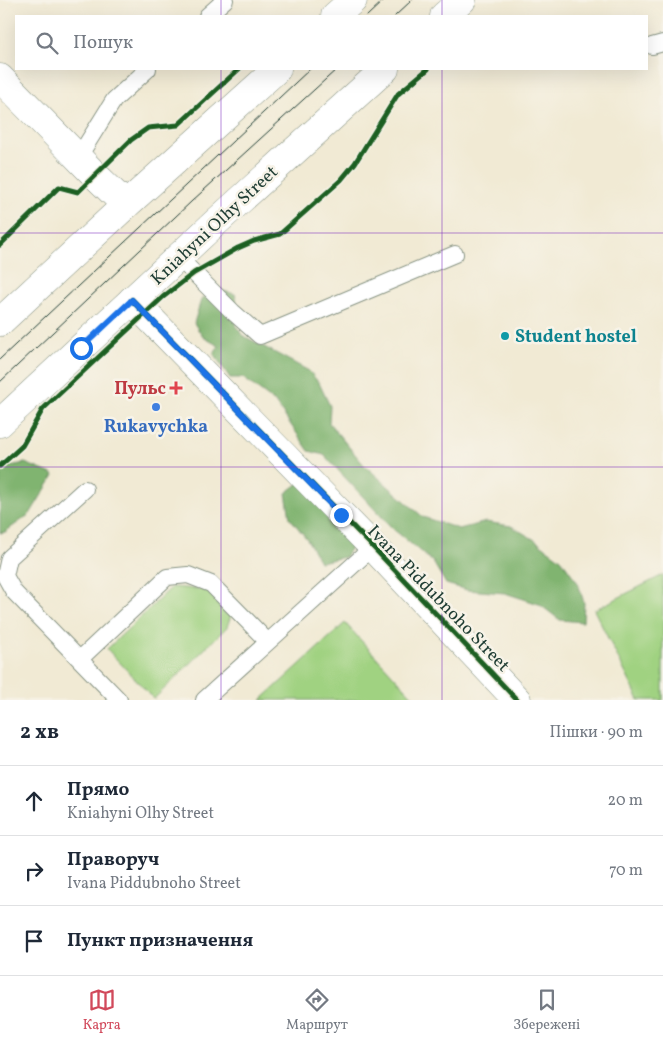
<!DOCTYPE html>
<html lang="uk">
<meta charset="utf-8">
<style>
:root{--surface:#fff;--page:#f2f2f3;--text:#1f2937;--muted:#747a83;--line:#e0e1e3;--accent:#d1495b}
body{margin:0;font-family:Vollkorn,serif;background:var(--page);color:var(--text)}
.stop{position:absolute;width:15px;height:15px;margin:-11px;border:4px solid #1a73e8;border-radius:50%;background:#fff}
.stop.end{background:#1a73e8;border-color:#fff;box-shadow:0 1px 5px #0008}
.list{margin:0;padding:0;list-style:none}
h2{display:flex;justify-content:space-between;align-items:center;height:65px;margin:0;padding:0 20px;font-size:21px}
h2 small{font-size:16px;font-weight:400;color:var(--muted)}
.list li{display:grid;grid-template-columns:32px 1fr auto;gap:15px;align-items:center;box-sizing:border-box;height:70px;padding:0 20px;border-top:1px solid var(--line)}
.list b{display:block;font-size:19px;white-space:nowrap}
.list p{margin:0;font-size:16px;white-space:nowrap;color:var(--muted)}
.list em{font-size:16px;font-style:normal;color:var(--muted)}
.icon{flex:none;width:28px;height:28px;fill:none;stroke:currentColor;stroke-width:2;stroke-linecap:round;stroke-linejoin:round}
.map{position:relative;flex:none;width:663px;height:700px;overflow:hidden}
.search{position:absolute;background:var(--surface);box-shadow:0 5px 20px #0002;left:15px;right:15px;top:15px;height:55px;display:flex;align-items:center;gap:12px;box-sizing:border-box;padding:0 18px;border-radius:0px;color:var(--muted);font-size:19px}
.sheet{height:275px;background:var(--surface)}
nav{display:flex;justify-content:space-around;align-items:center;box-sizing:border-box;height:70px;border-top:1px solid var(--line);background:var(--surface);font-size:14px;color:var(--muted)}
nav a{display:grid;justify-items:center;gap:2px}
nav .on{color:var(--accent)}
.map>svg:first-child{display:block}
.green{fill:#a0d281;stroke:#60885a}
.forest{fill:#80b46f;stroke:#507852}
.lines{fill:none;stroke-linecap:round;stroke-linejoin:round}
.lane-casing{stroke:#889484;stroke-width:18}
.street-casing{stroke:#889484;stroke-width:29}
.secondary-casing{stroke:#889484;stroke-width:29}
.lane{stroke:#fff;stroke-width:16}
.street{stroke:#fff;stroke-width:28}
.secondary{stroke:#fff;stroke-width:28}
.tram{stroke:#1f3d34;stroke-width:1}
.cycleway-casing{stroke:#f7f3e8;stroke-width:8}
.cycleway{stroke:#1b5e20;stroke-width:5}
.route{stroke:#1a73e8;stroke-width:6}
.grid{fill:none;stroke:#7b2cbf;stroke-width:1;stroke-opacity:0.55}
.culture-dot{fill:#0f9aa8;stroke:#f7f3e8;stroke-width:2}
.health-dot{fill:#e0444e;stroke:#f7f3e8;stroke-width:2}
.shop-dot{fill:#3f7fe0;stroke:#f7f3e8;stroke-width:2}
.labels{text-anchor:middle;stroke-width:5;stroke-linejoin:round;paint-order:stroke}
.street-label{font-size:18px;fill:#1f3d34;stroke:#f7f3e8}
.culture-label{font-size:18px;font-weight:bold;fill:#0d838f;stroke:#f7f3e8;text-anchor:start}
.health-label{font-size:18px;font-weight:bold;fill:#be3a42;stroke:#f7f3e8;text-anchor:end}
.shop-label{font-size:18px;font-weight:bold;fill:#366cbe;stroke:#f7f3e8}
</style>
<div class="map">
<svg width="663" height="700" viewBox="0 0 663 700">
<rect width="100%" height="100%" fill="#f7f3e8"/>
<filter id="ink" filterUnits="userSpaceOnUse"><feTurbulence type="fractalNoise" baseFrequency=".02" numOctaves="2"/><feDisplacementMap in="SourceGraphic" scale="10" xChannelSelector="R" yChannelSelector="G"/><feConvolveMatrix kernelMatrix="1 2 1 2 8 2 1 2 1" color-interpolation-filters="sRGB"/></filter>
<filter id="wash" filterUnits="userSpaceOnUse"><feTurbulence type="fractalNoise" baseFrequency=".0096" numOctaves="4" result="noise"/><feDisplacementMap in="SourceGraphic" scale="20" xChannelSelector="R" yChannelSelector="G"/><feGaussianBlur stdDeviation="1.12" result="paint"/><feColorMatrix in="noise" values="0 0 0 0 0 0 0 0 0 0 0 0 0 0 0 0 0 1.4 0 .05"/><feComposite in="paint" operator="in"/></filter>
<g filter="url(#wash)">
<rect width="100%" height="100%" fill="#f1ead4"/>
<!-- green -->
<path class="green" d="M 663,575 L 663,700 L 639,700 L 594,610 Z
M 172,587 L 207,590 L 231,615 L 227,627 L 154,699 L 107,649 Z
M 345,623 L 416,700 L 261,700 Z"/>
<!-- forest -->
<path class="forest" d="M 219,290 L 235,294 L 239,313 L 235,324 L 242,335 L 309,371 L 319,383 L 330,406 L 329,423 L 364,465 L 423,517 L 459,529 L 486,522 L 511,526 L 535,540 L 561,559 L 578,583 L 584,603 L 583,622 L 560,620 L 539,604 L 505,593 L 467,590 L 446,584 L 433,562 L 393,529 L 324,455 L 309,451 L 275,402 L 243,378 L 230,378 L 214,354 L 219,346 L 203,337 L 194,323 L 201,300 Z
M 25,463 L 54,475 L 30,514 L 5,532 L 0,533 L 0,468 Z
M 307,477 L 358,536 L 345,557 L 320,562 L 307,539 L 290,518 L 286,493 Z"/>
</g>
<g filter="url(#ink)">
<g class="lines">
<!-- lane casing -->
<g class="lane-casing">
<path id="lane" d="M 207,16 L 225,0
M 652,46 L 663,43
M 78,158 L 114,100 L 148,69
M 178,257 L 233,312 L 260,336 L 455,254
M 85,489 L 9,558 L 5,576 L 14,592 L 119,700
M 80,659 L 167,577 L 188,575 L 211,584 L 268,642
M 204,700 L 373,547"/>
</g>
<!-- street casing -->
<g class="street-casing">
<path id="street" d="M 0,78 L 95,175 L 126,205
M 132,300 L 373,547 L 517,700"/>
</g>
<!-- secondary casing -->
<g class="secondary-casing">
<path id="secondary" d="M 335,16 L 353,0
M 444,16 L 462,0
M 0,322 L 126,205 L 277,69
M 0,423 L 214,224 L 385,69"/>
</g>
<!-- lane -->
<use href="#lane" class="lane"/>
<!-- street -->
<use href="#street" class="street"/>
<!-- secondary -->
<use href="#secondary" class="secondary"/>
<!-- tram -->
<path class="tram" d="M 367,16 L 384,0
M 395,16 L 412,0
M 0,359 L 310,69
M 0,382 L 192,201 L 337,69"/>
<!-- cycleway casing -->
<g class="cycleway-casing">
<path id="cycleway" d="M 0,245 L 59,187 L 78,192 L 131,140 L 148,128 L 178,125 L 239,69
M 132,300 L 373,547 L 517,700
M 0,466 L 22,446 L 43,409 L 163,297 L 194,273 L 238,248 L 254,241 L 280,234 L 341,180 L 355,163 L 398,94 L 428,69"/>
</g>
<!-- cycleway -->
<use href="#cycleway" class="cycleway"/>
</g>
</g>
<g class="lines" filter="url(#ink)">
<!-- route -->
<path class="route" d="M 81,348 L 132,300 L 341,515"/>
</g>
<!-- grid -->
<path class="grid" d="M 221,0 L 221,16M 442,0 L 442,16M 221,69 L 221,700M 442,69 L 442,700M 0,233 L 663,233M 0,467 L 663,467"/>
<!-- markers -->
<circle class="culture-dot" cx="505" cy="336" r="5"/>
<path class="health-dot" d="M173.5 380.5h5v5h5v5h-5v5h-5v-5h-5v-5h5z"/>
<circle class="shop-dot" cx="156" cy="407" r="5"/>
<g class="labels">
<!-- street labels -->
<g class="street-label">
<text transform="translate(214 225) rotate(-43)" y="6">Kniahyni Olhy Street</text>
<text transform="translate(439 598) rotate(46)" y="6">Ivana Piddubnoho Street</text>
</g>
<!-- culture labels -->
<g class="culture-label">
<text x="515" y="342">Student hostel</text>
</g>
<!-- health labels -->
<g class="health-label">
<text x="166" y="394">Пульс</text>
</g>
<!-- shop labels -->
<g class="shop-label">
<text x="156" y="432">Rukavychka</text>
</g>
</g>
</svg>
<div class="stop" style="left:81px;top:348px"></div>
<div class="stop end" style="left:341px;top:515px"></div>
<div class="search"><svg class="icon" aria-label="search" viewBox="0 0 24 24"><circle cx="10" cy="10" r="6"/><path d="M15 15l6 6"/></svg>Пошук</div>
</div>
<section class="sheet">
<h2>2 хв<small>Пішки · 90 m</small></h2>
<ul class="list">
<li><svg class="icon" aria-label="ahead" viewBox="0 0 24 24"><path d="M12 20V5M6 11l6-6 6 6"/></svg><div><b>Прямо</b><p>Kniahyni Olhy Street</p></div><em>20 m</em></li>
<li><svg class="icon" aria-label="right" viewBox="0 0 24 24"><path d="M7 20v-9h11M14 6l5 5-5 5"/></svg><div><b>Праворуч</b><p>Ivana Piddubnoho Street</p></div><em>70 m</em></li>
<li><svg class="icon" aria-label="arrive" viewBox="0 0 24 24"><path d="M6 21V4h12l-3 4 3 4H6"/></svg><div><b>Пункт призначення</b></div></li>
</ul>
</section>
<nav>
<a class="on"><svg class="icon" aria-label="map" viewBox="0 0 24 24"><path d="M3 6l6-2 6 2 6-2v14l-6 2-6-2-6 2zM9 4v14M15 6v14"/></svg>Карта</a>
<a><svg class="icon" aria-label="directions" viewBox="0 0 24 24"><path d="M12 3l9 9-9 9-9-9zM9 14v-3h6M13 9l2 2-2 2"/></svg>Маршрут</a>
<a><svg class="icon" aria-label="saved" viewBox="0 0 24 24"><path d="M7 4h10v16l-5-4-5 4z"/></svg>Збережені</a>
</nav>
